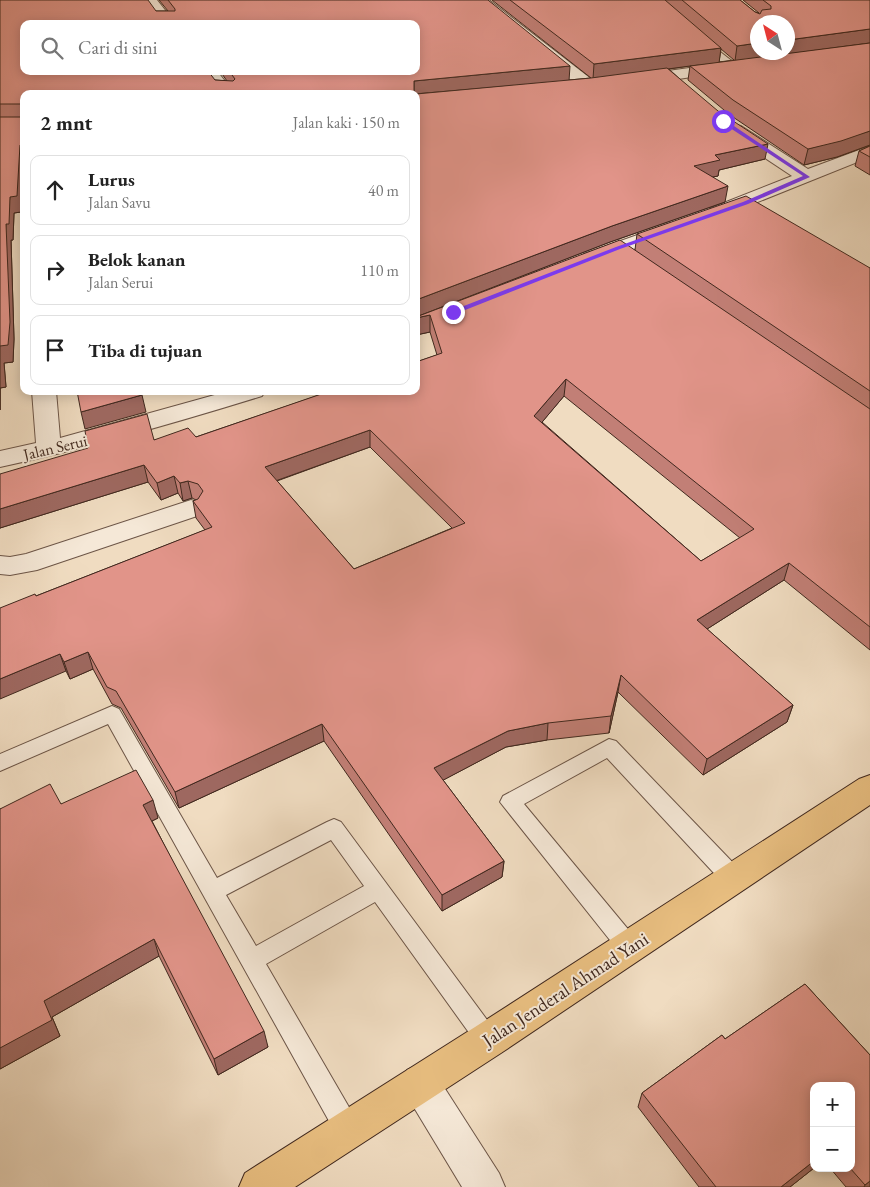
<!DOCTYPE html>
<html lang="id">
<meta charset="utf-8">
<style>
:root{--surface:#fff;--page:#f6f6f6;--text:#222;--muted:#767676;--line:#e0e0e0}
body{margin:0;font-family:"EB Garamond",serif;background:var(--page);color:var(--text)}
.controls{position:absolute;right:15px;bottom:15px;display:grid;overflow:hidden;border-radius:10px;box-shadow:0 2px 12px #0003}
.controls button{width:45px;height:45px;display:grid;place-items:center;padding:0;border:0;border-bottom:1px solid var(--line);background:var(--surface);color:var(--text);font:25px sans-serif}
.compass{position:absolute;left:750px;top:15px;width:45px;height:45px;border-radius:50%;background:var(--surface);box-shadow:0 2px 12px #0003;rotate:324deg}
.stop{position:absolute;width:15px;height:15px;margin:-11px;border:4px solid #7c3aed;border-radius:50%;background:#fff}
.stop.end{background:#7c3aed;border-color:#fff;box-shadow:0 1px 5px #0008}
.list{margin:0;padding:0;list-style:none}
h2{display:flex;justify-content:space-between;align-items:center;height:65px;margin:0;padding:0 20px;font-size:21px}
h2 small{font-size:16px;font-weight:400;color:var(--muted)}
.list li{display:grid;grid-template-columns:32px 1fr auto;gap:15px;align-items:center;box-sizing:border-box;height:70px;margin:0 10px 10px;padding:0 10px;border:1px solid var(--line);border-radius:10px}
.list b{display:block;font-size:19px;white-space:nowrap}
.list p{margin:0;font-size:16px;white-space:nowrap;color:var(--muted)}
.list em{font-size:16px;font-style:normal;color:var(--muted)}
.icon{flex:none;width:28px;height:28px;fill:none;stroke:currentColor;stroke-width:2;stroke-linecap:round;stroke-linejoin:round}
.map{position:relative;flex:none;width:870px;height:1187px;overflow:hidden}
.search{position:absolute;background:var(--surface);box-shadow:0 2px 12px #0003;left:20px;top:20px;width:400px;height:55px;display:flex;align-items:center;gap:12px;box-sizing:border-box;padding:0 18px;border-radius:10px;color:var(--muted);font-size:19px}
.panel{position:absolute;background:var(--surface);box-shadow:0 2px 12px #0003;left:20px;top:90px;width:400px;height:305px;border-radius:10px}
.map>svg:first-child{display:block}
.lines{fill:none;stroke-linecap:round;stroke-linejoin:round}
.service-casing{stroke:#6c5547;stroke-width:2}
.minor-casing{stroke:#6c5547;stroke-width:2}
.tertiary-casing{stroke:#6c5547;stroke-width:2}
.trunk-casing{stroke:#40281e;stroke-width:2}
.service{fill:#f5e8d7;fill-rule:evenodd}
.minor{fill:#f5e8d7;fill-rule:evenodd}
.tertiary{fill:#f5e8d7;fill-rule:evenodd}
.trunk{fill:#e8be80;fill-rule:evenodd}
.wall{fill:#c27f76;stroke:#40281e;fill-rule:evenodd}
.shaded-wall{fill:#9e6860;stroke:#40281e}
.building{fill:#e19489;stroke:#40281e;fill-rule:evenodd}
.route{fill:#7c3aed}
.labels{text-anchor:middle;stroke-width:4;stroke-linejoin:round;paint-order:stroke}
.street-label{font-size:16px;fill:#40281e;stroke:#f5e8d7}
.near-street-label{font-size:19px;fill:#40281e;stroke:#f5e8d7}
</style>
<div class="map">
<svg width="870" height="1187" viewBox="0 0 870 1187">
<rect width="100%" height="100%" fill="#f0dcc1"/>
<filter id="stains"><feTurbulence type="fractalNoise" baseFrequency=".004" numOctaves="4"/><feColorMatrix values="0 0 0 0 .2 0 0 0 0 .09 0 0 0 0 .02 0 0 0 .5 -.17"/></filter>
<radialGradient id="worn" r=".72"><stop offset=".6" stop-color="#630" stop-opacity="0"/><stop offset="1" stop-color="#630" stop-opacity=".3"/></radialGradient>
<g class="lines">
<!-- service casing -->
<g class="service-casing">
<path id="service" d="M 701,37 L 737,65 L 738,67 L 737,69 L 729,69 L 697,42 L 697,38 Z
M 112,706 L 119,709 L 217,878 L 327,822 L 334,819 L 341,822 L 496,1032 L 500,1040 L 496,1048 L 488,1051 L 480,1048 L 375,902 L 266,964 L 357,1121 L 360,1130 L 357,1139 L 348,1142 L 339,1139 L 108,724 L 0,771 L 0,754 ZM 331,840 L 364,886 L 256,946 L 226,895 Z
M 609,739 L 616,741 L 741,871 L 744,878 L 741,885 L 733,887 L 725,885 L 607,758 L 524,804 L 637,940 L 640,947 L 637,954 L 629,957 L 621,954 L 500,802 L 503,796 Z"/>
</g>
<!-- minor casing -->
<g class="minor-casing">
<path id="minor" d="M 142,0 L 157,0 L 176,24 L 160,24 Z
M 473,0 L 489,0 L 595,82 L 597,86 L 595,90 L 583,90 Z
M 725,63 L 731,65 L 733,68 L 731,71 L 639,85 L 633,84 L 631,80 L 633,76 L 639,75 Z
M 200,71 L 217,71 L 235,94 L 218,94 Z
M 735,125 L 741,126 L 808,169 L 870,146 L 870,157 L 718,218 L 711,216 L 708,212 L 711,208 L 792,176 L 729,134 L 726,130 L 729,126 Z
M 671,223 L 678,225 L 681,229 L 678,233 L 598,262 L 591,264 L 584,262 L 581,258 L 584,254 Z
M 32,391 L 56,391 L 60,438 L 229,391 L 265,391 L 262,396 C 175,423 88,448 0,467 L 0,451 L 36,443 Z
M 191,500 L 200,503 L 204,509 L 200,515 L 37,570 L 10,575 L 0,574 L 0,556 L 10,557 L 26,554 Z"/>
</g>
<!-- tertiary casing -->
<g class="tertiary-casing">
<path id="tertiary" d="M 420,1064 L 433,1070 L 499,1173 L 505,1187 L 462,1187 L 407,1096 L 401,1083 L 407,1070 Z"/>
</g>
<!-- trunk casing -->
<g class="trunk-casing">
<path id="trunk" d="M 870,775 L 870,805 L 501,1053 L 295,1187 L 239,1187 L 245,1173 L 475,1027 L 859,779 Z"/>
</g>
<!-- service -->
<use href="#service" class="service"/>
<!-- minor -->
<use href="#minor" class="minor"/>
<!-- tertiary -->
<use href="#tertiary" class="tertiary"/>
<!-- trunk -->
<use href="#trunk" class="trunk"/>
</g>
<!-- wall -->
<path class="wall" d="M 0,0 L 156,11 L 168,11 L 159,0 L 488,0 L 569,80 L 591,78 L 492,0 L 740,0 L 755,12 L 759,13 L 743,0 L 870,0 L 870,145 L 837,157 L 804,165 L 730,115 L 688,80 L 690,66 L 669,69 L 765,159 L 719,170 L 718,176 L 713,177 L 725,202 L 610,242 L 416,317 L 416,94 L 24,94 L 24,166 L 21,212 L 14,213 L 13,240 L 11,240 L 14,339 L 13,362 L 4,363 L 6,387 L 0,388 L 0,410 ZM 24,24 L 416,71 L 220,71 L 227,81 L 215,80 ZM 721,49 L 734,60 L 719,62 Z
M 870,146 L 870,175 L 855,166 L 859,151 Z
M 637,234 L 870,268 L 870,650 L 784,580 L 707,629 L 793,705 L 787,722 L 703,775 L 618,692 L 609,733 L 547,740 L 506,747 L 443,780 L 504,861 L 502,877 L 442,911 L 324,741 L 179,808 L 121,708 L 112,704 L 93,669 L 70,679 L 66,671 L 36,596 L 205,530 L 196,518 L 193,501 L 196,500 L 192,498 L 183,501 L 178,493 L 161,500 L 148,482 L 0,528 L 154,440 L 196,437 L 437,355 L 430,332 L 416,335 L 416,317 L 635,250 ZM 564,396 L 740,538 L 701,561 L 542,422 ZM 370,447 L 452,528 L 354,569 L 277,481 Z
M 61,804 L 158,818 L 152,821 L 268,1047 L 218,1075 L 159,956 L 52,1017 L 60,1036 L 0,1069 L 0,809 Z
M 805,984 L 870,1055 L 870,1187 L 846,1187 L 830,1168 L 851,1168 L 851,1086 L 814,1086 L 814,1168 L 790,1187 L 699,1187 L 638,1107 L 642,1093 L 722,1035 L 725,1039 Z"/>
<!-- shaded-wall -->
<path class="shaded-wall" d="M 870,29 L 870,43 L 735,61 L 737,46 L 758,43 L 758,52 L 788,52 L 788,40 Z
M 721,48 L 719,63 L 690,66 L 593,79 L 594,64 Z
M 570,66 L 569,81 L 414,94 L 414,81 Z
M 870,131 L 870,145 L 837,157 L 804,165 L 808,149 Z
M 768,144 L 765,159 L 719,170 L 718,176 L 692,181 L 694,166 L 715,155 Z
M 20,145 L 24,160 L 21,212 L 14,213 L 13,240 L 11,240 L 14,339 L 13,362 L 4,363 L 6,387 L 0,388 L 0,410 L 0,346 L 6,224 L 10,197 Z
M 728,186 L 725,202 L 610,242 L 416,317 L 416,300 L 612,226 Z
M 430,315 L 430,332 L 416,335 L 416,318 Z
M 566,379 L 564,396 L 533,433 L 534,416 Z
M 142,395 L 146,412 L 85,429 L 81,412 Z
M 370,430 L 370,447 L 267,484 L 265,467 Z
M 144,465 L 148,482 L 0,528 L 0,509 Z
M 174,476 L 178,493 L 161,500 L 157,483 Z
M 188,481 L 192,498 L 183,501 L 180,483 Z
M 789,563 L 784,580 L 693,638 L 697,620 Z
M 88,652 L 93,669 L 70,679 L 64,662 Z
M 60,654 L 66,671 L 0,699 L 0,679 Z
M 621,675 L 618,692 L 609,733 L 611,716 Z
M 793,705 L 787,722 L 703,775 L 707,759 Z
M 548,723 L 547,740 L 506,747 L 434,785 L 434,768 L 508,731 Z
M 322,724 L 324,741 L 179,808 L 175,792 Z
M 153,800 L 158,818 L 148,823 L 143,805 Z
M 504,861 L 502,877 L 442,911 L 442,895 Z
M 154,939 L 159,956 L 52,1017 L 60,1036 L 0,1069 L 0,1048 L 44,1001 Z
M 264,1031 L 268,1047 L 218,1075 L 214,1059 Z
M 814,1161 L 814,1168 L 790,1187 L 781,1187 Z
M 870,1181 L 870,1187 L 864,1187 L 865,1185 Z"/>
<!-- building -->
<path class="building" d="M 0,0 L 148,0 L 156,11 L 175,11 L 175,9 L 168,0 L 488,0 L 570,66 L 414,81 L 414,92 L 416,94 L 24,94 L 24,145 L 20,145 L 17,196 L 10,197 L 9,224 L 6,224 L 10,322 L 8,345 L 0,346 L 0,117 L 22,117 L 22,104 L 0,104 ZM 24,24 L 416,24 L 416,71 L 229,71 L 235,79 L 233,81 L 215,80 L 208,71 L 24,71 Z
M 510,0 L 665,0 L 721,48 L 594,64 Z
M 682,0 L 740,0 L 755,12 L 760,14 L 762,10 L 771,9 L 771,6 L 763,0 L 870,0 L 870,29 L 788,40 L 788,22 L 758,22 L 758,43 L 737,46 Z
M 870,43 L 870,131 L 841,141 L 808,149 L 733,100 L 690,66 Z
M 667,68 L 718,111 L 768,144 L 715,155 L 720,160 L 694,166 L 728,186 L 612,226 L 416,300 L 416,94 L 591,78 Z
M 870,146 L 870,157 L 859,151 Z
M 746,196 L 870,268 L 870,391 L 637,234 Z
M 620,240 L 870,409 L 870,627 L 789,563 L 697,620 L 793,705 L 707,759 L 621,675 L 611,716 L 548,723 L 508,731 L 434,768 L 504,861 L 442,895 L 322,724 L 175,792 L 116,691 L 107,687 L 88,652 L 64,662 L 60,654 L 0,679 L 0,608 L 35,594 L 36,596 L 212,527 L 193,501 L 198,499 L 203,491 L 198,484 L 188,481 L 180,483 L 174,476 L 157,483 L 144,465 L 0,509 L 0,474 L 88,448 L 85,431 L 147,414 L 154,440 L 188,428 L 196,437 L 330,391 L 416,391 L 416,362 L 442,353 L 430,315 L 416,318 L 416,317 ZM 566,379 L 754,529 L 701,561 L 534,416 ZM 370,430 L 465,523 L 354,569 L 265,467 Z
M 77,391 L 141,391 L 142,395 L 81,412 Z
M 136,770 L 153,800 L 143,805 L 264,1031 L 214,1059 L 154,939 L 44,1001 L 52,1020 L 0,1048 L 0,809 L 50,784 L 61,804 Z
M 805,984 L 870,1055 L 870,1181 L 865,1185 L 850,1168 L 851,1168 L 851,1086 L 814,1086 L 814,1161 L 781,1187 L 716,1187 L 642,1093 L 722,1035 L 725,1039 Z"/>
<!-- route -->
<path class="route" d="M 721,120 L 725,120 L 810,177 L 748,204 L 620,249 L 455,314 L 451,314 L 451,311 L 616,247 L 743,202 L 803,176 L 721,122 Z"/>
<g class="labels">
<!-- street labels -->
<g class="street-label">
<text transform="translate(55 447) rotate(-13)" y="6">Jalan Serui</text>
</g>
<!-- near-street labels -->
<g class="near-street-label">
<text transform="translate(565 989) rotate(-33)" y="7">Jalan Jenderal Ahmad Yani</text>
</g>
</g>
<rect width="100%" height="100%" filter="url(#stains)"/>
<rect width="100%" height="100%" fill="url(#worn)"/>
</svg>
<div class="controls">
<button>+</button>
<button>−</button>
</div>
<svg class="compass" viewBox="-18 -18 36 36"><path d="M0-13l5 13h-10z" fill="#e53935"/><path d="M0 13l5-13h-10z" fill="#767676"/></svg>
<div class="stop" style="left:723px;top:121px"></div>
<div class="stop end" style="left:453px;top:312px"></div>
<div class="search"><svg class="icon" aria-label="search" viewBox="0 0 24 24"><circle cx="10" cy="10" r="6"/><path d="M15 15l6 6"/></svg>Cari di sini</div>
<section class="panel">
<h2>2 mnt<small>Jalan kaki · 150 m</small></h2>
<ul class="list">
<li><svg class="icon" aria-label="ahead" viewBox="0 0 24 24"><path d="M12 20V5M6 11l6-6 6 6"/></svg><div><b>Lurus</b><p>Jalan Savu</p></div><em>40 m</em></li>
<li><svg class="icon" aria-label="right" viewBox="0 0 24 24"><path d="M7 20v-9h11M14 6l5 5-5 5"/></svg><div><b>Belok kanan</b><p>Jalan Serui</p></div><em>110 m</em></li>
<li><svg class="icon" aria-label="arrive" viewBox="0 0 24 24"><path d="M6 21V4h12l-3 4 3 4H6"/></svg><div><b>Tiba di tujuan</b></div></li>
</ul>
</section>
</div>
